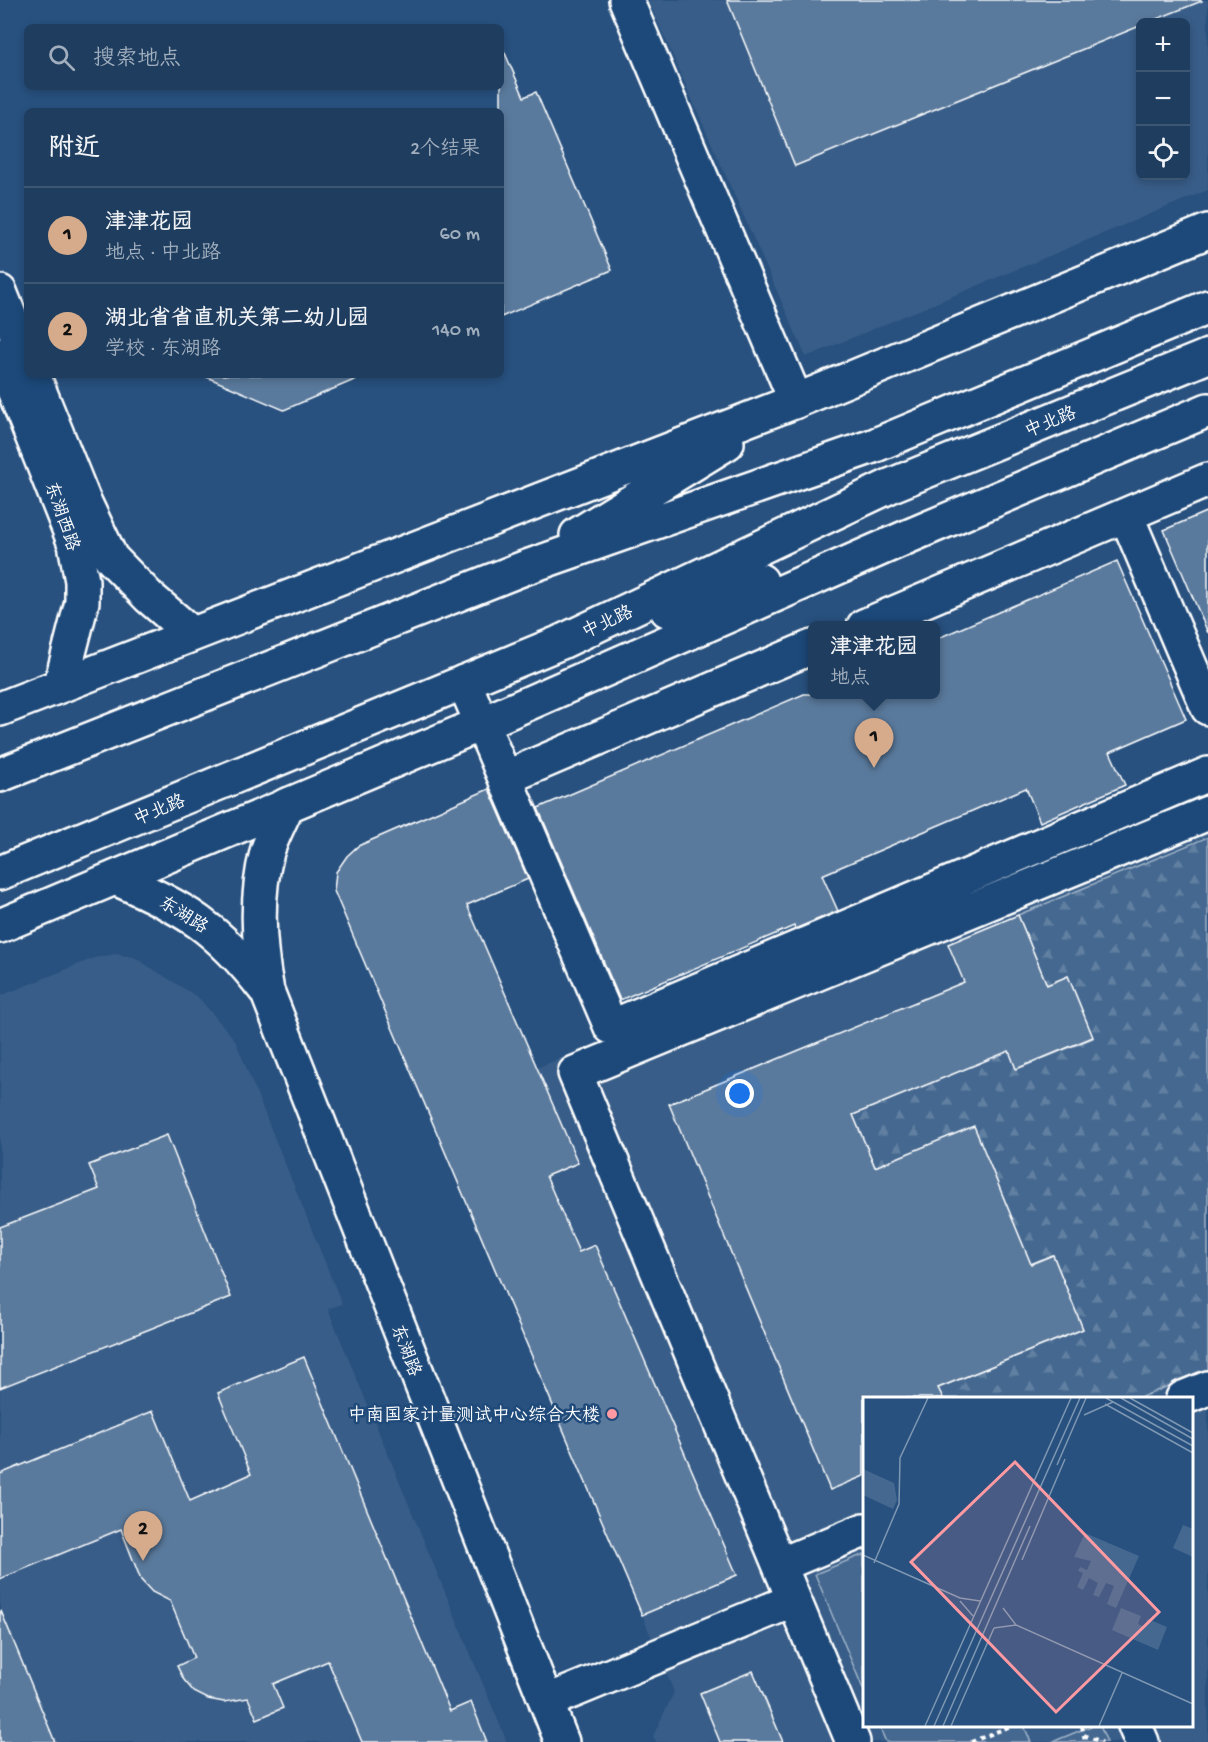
<!DOCTYPE html>
<html lang="zh">
<meta charset="utf-8">
<style>
:root{--surface:#1e3d5f;--page:#2b4868;--text:#f1f3f6;--muted:#a1aebd;--line:#3c5674;--accent:#d6ab8b}
body{margin:0;font-family:"Gochi Hand","LXGW WenKai TC",sans-serif;background:var(--page);color:var(--text)}
.controls{position:absolute;right:18px;top:18px;display:grid;overflow:hidden;border-radius:9px;box-shadow:0 3px 9px #0003}
.controls button{width:54px;height:54px;display:grid;place-items:center;padding:0;border:0;border-bottom:2px solid var(--line);background:var(--surface);color:var(--text);font:30px sans-serif}
.you{position:absolute;left:740px;top:1094px;width:21px;height:21px;margin:-15px;border:4px solid #fff;border-radius:50%;background:#1a73e8;box-shadow:0 0 0 9px #1a73e833}
.badge{display:grid;place-items:center;width:39px;height:39px;border-radius:50%;background:var(--accent);color:#111;font-size:20px;font-weight:700}
.pin{position:absolute;translate:-50% -50px;filter:drop-shadow(0 2px 3px #0008)}
.pin::after{content:'';position:absolute;top:32px;width:21px;height:18px;background:inherit;clip-path:polygon(0 0,100% 0,50% 100%)}
.popup{position:absolute;left:808px;top:621px;width:132px;height:78px;box-sizing:border-box;display:grid;place-content:center;border-radius:9px;background:var(--surface);filter:drop-shadow(0 2px 4px #0005);font-size:20px;white-space:nowrap;color:var(--muted)}
.popup b{font-size:22px;color:var(--text)}
.popup::after{content:'';position:absolute;left:50%;top:100%;margin-left:-12px;border:12px solid transparent;border-top-color:var(--surface)}
.list{margin:0;padding:0;list-style:none}
h2{display:flex;justify-content:space-between;align-items:center;height:78px;margin:0;padding:0 24px;font-size:26px}
h2 small{font-size:20px;font-weight:400;color:var(--muted)}
.list li{display:grid;grid-template-columns:39px 1fr auto;gap:18px;align-items:center;box-sizing:border-box;height:96px;padding:0 24px;border-top:2px solid var(--line)}
.list b{display:block;font-size:22px;white-space:nowrap}
.list p{margin:0;font-size:20px;white-space:nowrap;color:var(--muted)}
.list em{font-size:20px;font-style:normal;color:var(--muted)}
.icon{flex:none;width:33px;height:33px;fill:none;stroke:currentColor;stroke-width:2;stroke-linecap:round;stroke-linejoin:round}
.map{position:relative;flex:none;width:1208px;height:1742px;overflow:hidden}
.search{position:absolute;background:var(--surface);box-shadow:0 3px 9px #0003;left:24px;top:24px;width:480px;height:66px;display:flex;align-items:center;gap:15px;box-sizing:border-box;padding:0 21px;border-radius:9px;color:var(--muted);font-size:22px}
.panel{position:absolute;background:var(--surface);box-shadow:0 3px 9px #0003;left:24px;top:108px;width:480px;height:270px;border-radius:9px}
.map>svg:first-child{display:block}
.built{fill:#375d88;fill-rule:evenodd}
.green{fill:#446890;stroke:#a2b4c8;stroke-width:1.5}
.forest{fill:url(#forest-firs);stroke:#a2b4c8;stroke-width:1.5}
.building{fill:#5a7a9d;stroke:#fff;stroke-width:1.5}
.lines{fill:none;stroke-linecap:round;stroke-linejoin:round}
.minor-casing{stroke:#fff;stroke-width:38}
.major-casing{stroke:#fff;stroke-width:38}
.path{stroke:#fff;stroke-width:4;stroke-dasharray:4.5 4.5;stroke-linecap:butt}
.minor{stroke:#1f4a7a;stroke-width:33}
.major{stroke:#1f4a7a;stroke-width:33}
.poi-dot{fill:#ff9aa2;stroke:#1f4a7a;stroke-width:2}
.labels{text-anchor:middle;stroke-width:5;stroke-linejoin:round;paint-order:stroke}
.street-label{font-size:18px;fill:#fff;stroke:#1f4a7a}
.poi-label{font-size:18px;fill:#fff;stroke:#1f4a7a;text-anchor:end}
.inset-road{fill:none;stroke:#7e97b2;stroke-width:1.5}
.view{fill:#ff9aa2;fill-opacity:0.15;stroke:#ff9aa2;stroke-width:3}
.inset-edge{fill:none;stroke:#fff;stroke-width:3}
</style>
<div class="map">
<svg width="1208" height="1742" viewBox="0 0 1208 1742">
<defs>
<pattern id="forest-firs" width="22" height="20" patternUnits="userSpaceOnUse" patternTransform="scale(1.5)"><rect width="22" height="20" fill="#446890"/><path d="M5 1l3.5 6h-7zM16 11l3.5 6h-7z" fill="#607fa1"/></pattern>
</defs>
<rect width="100%" height="100%" fill="#28517f"/>
<filter id="ink" filterUnits="userSpaceOnUse"><feTurbulence type="fractalNoise" baseFrequency=".0167" numOctaves="2"/><feDisplacementMap in="SourceGraphic" scale="12" xChannelSelector="R" yChannelSelector="G"/><feConvolveMatrix kernelMatrix="1 2 1 2 8 2 1 2 1" color-interpolation-filters="sRGB"/></filter>
<g filter="url(#ink)">
<!-- built -->
<path class="built" d="M 648,0 L 1208,0 L 1208,190 L 806,357 ZM 1140,22 L 1186,22 L 1186,176 L 1140,176 Z
M 1208,784 L 1208,1742 L 656,1742 L 653,1736 L 674,1692 L 642,1615 L 737,1575 L 596,1245 L 578,1253 L 546,1176 L 577,1163 L 537,1068 ZM 864,1398 L 1192,1398 L 1192,1726 L 864,1726 Z
M 115,954 L 134,957 L 199,998 L 235,1040 L 342,1304 L 328,1309 L 507,1742 L 0,1742 L 0,996 L 94,958 Z"/>
<!-- green -->
<path class="green" d="M 864,1554 L 864,1691 L 815,1574 Z
M 879,1726 L 1024,1726 L 1031,1742 L 886,1742 Z
M 1091,1726 L 1100,1726 L 1107,1742 L 1052,1742 Z"/>
<!-- forest -->
<path class="forest" d="M 1208,837 L 1208,1370 L 1139,1398 L 943,1398 L 938,1388 L 1083,1329 L 1053,1255 L 932,1305 L 912,1255 L 1010,1214 L 974,1127 L 875,1167 L 853,1115 L 991,1007 L 1017,1069 L 1093,1038 L 1068,976 L 1047,985 L 1018,915 Z"/>
<!-- building -->
<path class="building" d="M 727,0 L 1201,0 L 1202,1 L 1149,22 L 1140,22 L 1140,26 L 795,166 Z
M 501,44 L 524,97 L 536,92 L 612,270 L 501,317 Z
M 202,375 L 366,375 L 284,410 Z
M 1208,511 L 1208,633 L 1164,530 Z
M 1117,561 L 1186,719 L 1110,752 L 1125,785 L 1040,822 L 1026,788 L 822,875 L 838,911 L 795,929 L 794,926 L 620,1000 L 538,808 L 804,694 L 936,694 L 936,639 Z
M 489,789 L 528,879 L 467,905 L 578,1163 L 546,1176 L 579,1252 L 595,1245 L 737,1575 L 642,1615 L 334,891 L 336,872 L 347,856 L 358,846 Z
M 1018,915 L 1047,985 L 1068,976 L 1093,1037 L 1016,1069 L 1009,1051 L 853,1115 L 875,1167 L 974,1126 L 1031,1264 L 1053,1255 L 1083,1329 L 938,1388 L 943,1398 L 864,1398 L 864,1476 L 830,1490 L 669,1104 L 964,982 L 948,944 Z
M 167,1135 L 231,1297 L 0,1388 L 0,1227 L 99,1189 L 89,1165 Z
M 304,1357 L 450,1711 L 471,1702 L 487,1742 L 362,1742 L 328,1661 L 273,1684 L 283,1708 L 257,1719 L 248,1698 L 224,1702 L 208,1699 L 194,1692 L 184,1680 L 177,1666 L 194,1658 L 170,1601 L 152,1592 L 141,1580 L 121,1529 L 0,1579 L 0,1474 L 153,1411 L 190,1501 L 251,1474 L 218,1393 Z
M 0,1611 L 1,1611 L 55,1742 L 0,1742 Z
M 753,1671 L 783,1742 L 720,1742 L 700,1693 Z"/>
<g class="lines">
<!-- minor casing -->
<g class="minor-casing">
<path id="minor" d="M 626,0 L 796,401
M 0,292 L 27,360
M 0,355 L 75,544 L 82,581 L 82,602 L 61,684
M 33,375 L 83,499 L 111,558 L 149,597 L 192,634
M 1126,515 L 1208,708
M 864,626 L 1208,480
M 464,682 L 611,1027 L 1208,774
M 505,778 L 812,647
M 287,805 C 281,820 272,836 267,852 C 255,898 258,945 267,991 L 562,1742
M 115,878 C 186,909 217,927 265,989
M 1183,1398 L 1208,1388
M 780,1565 L 864,1530
M 546,1702 L 794,1600
M 1135,1726 L 1142,1742
M 853,1742 L 575,1073 L 1208,813"/>
</g>
<!-- major casing -->
<g class="major-casing">
<path id="major" d="M 577,535 L 727,443
M 667,610 L 761,581
M 0,709 L 796,401 L 1208,231
M 0,775 L 524,568 L 873,446 L 1208,307
M 0,873 L 559,643 L 892,485 L 1208,356
M 0,926 L 481,724 L 907,537 L 1208,410"/>
</g>
<!-- path -->
<path class="path" d="M 1082,1726 L 1085,1742
M 1084,1735 L 1102,1742
M 971,1742 L 1011,1726"/>
<!-- minor -->
<use href="#minor" class="minor"/>
<!-- major -->
<use href="#major" class="major"/>
</g>
</g>
<!-- markers -->
<circle class="poi-dot" cx="612" cy="1414" r="6"/>
<g class="labels">
<!-- street labels -->
<g class="street-label">
<text transform="translate(1050 421) rotate(-22)" y="6">中北路</text>
<text transform="translate(63 516) rotate(71)" y="6">东湖西路</text>
<text transform="translate(607 621) rotate(-25)" y="6">中北路</text>
<text transform="translate(159 809) rotate(-22)" y="6">中北路</text>
<text transform="translate(184 914) rotate(32)" y="6">东湖路</text>
<text transform="translate(407 1350) rotate(69)" y="6">东湖路</text>
</g>
<!-- poi labels -->
<g class="poi-label">
<text x="600" y="1420">中南国家计量测试中心综合大楼</text>
</g>
</g>
<!-- overview -->
<g transform="translate(863 1397)">
<rect width="330" height="330" fill="#28517f"/>
<path d="M 320,128 L 330,132 L 330,160 L 310,151 ZM 258,211 L 278,219 L 275,227 L 281,230 L 285,222 L 304,230 L 295,253 L 249,233 Z" fill="#446890"/>
<path d="M 0,72 L 31,86 L 34,103 L 30,112 L 0,98 ZM 222,136 L 276,159 L 253,211 L 244,207 L 251,189 L 243,186 L 236,200 L 230,198 L 235,186 L 226,181 L 220,193 L 214,190 L 220,176 L 215,174 L 217,170 L 224,173 L 228,164 L 211,160 Z" fill="#446890"/>
<path class="inset-road" d="M 243,1 L 330,49M 258,1 L 330,42M 267,1 L 330,36M 242,7 L 330,56M 221,18 L 250,5M 194,68 L 223,1M 0,158 L 97,201 L 117,204M 159,163 L 202,62M 11,166 L 36,107 L 37,61 L 65,1M 97,204 L 110,219M 140,211 L 153,228 L 330,307M 131,231 L 153,228M 62,329 L 208,1M 71,329 L 217,1M 80,329 L 167,129M 88,329 L 131,231M 236,329 L 259,276"/>
<path class="view" d="M 152,65 L 296,215 L 193,315 L 48,165 Z"/>
<rect width="330" height="330" class="inset-edge"/>
</g>
</svg>
<div class="controls">
<button>+</button>
<button>−</button>
<button><svg class="icon" aria-label="locate" viewBox="0 0 24 24"><circle cx="12" cy="12" r="6"/><path d="M12 2v4M12 18v4M2 12h4M18 12h4"/></svg></button>
</div>
<div class="you"></div>
<div class="pin badge" style="left:874px;top:768px">1</div>
<div class="popup"><b>津津花园</b>地点</div>
<div class="pin badge" style="left:143px;top:1561px">2</div>
<div class="search"><svg class="icon" aria-label="search" viewBox="0 0 24 24"><circle cx="10" cy="10" r="6"/><path d="M15 15l6 6"/></svg>搜索地点</div>
<section class="panel">
<h2>附近<small>2个结果</small></h2>
<ul class="list">
<li><span class="badge">1</span><div><b>津津花园</b><p>地点 · 中北路</p></div><em>60 m</em></li>
<li><span class="badge">2</span><div><b>湖北省省直机关第二幼儿园</b><p>学校 · 东湖路</p></div><em>140 m</em></li>
</ul>
</section>
</div>
